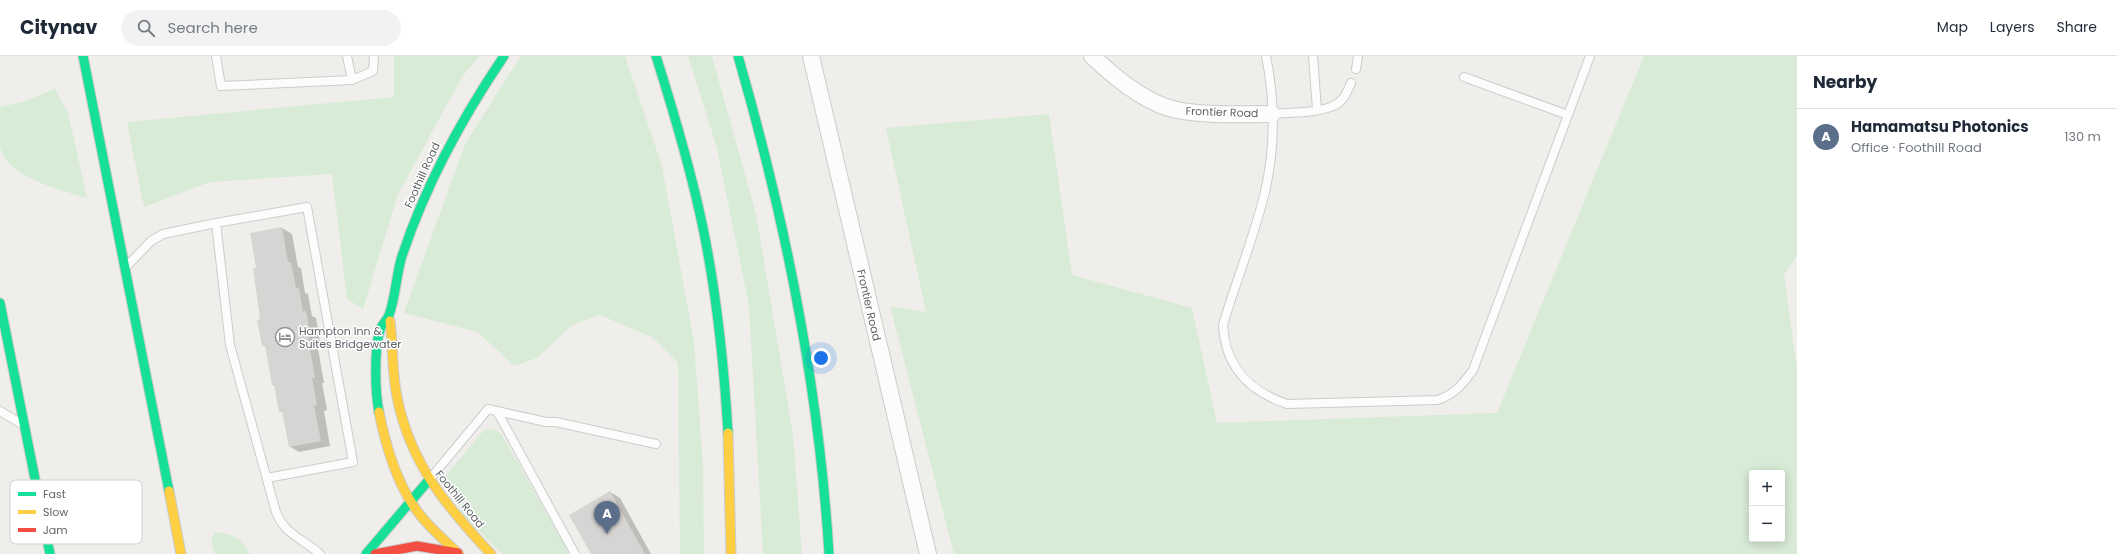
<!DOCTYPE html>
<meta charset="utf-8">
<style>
:root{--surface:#fff;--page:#f2f2f3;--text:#1f2937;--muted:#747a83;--line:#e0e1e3;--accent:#1a73e8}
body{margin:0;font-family:Poppins,sans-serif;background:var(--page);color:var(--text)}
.controls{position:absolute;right:12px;bottom:12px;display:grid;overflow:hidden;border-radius:4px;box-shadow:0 2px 10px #0003}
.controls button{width:36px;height:36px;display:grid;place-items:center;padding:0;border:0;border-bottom:1px solid var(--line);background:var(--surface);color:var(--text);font:20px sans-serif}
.you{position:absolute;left:821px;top:302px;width:14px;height:14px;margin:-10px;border:3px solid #fff;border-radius:50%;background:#1a73e8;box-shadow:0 0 0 6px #1a73e833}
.badge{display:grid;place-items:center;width:26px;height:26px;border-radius:50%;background:var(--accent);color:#fff;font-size:13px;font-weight:700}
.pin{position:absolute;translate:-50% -33px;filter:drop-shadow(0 1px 2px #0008)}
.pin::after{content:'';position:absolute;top:21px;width:14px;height:12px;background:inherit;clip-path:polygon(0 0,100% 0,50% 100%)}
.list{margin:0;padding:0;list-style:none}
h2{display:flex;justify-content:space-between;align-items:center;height:52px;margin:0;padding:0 16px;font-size:17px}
h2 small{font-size:13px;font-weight:400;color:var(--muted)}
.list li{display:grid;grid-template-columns:26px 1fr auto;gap:12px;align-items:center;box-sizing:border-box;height:56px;padding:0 16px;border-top:1px solid var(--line)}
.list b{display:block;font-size:15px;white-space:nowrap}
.list p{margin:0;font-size:13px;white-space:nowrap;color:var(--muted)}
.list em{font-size:13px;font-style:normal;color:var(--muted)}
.icon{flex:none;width:22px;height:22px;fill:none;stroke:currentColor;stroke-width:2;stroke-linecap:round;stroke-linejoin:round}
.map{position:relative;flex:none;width:1797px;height:498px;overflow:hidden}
header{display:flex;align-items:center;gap:24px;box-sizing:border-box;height:56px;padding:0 20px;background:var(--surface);border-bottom:1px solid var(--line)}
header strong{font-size:19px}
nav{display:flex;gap:22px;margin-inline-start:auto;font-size:14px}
.search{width:280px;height:36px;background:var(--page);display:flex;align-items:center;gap:10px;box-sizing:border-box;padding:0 14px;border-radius:22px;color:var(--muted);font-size:15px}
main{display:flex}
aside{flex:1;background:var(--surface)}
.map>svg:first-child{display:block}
.green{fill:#d8ebd6;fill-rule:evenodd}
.shadow{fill:#0003}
.building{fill:#d6d5d3}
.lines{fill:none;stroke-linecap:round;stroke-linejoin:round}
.lane-casing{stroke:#cbcccc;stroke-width:10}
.street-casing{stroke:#cbcccc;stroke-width:18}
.fast-casing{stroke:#cacacb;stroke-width:11}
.slow-casing{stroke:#cacacb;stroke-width:11}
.jam-casing{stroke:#cacacb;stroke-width:11}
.lane{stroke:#fdfcfc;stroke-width:8}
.street{stroke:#fdfcfc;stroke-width:16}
.fast{stroke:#16e098;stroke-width:9}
.slow{stroke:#ffcf43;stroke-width:9}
.jam{stroke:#f24e42;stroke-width:9}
.labels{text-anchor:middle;stroke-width:3;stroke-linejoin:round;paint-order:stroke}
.street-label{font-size:11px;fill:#5f6368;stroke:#fff}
.poi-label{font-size:11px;fill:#5f6368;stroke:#fff;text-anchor:start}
.key{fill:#fff;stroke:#cfd0d2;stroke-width:1}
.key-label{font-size:11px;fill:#5f6368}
</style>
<header>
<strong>Citynav</strong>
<div class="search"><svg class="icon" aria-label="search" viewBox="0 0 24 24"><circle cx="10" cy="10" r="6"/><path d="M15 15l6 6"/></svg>Search here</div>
<nav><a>Map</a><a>Layers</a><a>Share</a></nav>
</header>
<main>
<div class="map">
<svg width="1797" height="498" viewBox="0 0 1797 498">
<rect width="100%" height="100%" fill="#efeeea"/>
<!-- green -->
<path class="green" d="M 394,0 L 479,0 L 462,21 L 398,138 L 363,253 L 347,243 L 332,118 L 210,126 L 144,151 L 127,66 L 394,41 Z
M 521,0 L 625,0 L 662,110 L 694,286 L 703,410 L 704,498 L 680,498 L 678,307 L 652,281 L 600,259 L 572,269 L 537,302 L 514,310 L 478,276 L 404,257 L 465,88 Z
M 688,0 L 712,0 L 756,158 L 793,379 L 802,498 L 763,498 L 749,250 L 717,92 Z
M 1644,0 L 1797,0 L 1797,200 L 1784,219 L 1797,314 L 1797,498 L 954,498 L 890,250 L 926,256 L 886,72 L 1049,58 L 1072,219 L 1192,252 L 1217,367 L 1497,357 ZM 1752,417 L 1782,417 L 1782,483 L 1752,483 Z
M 55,33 L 68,57 L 87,142 C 62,134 7,122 0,91 C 0,79 0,63 0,51 L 23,46 Z
M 488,373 L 498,375 L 502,379 L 567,493 L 567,498 L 502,498 L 464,460 L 446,430 L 447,425 L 443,423 L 483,375 Z
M 215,476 C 233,478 241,481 250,498 L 215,498 L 211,485 Z"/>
<!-- shadow -->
<path class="shadow" d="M 282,172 L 292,178 L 298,211 L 301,212 L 305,237 L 308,238 L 312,260 L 316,262 L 320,286 L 317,287 L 324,327 L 322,327 L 327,354 L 324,355 L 330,390 L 299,396 L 289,390 L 284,357 L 280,355 L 276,330 L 273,329 L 266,291 L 263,289 L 257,212 Z
M 610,436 L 620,442 L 651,498 L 592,498 Z"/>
<!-- building -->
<path class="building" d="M 282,171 L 288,206 L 291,206 L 296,232 L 299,232 L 303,256 L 306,255 L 311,281 L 308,281 L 315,322 L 312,322 L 317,349 L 314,349 L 321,385 L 289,391 L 282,355 L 279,356 L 274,329 L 272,329 L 265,289 L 262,290 L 257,264 L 260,263 L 253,212 L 256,212 L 250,177 Z
M 610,435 L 645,498 L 591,498 L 569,459 Z"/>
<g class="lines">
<!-- lane casing -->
<g class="lane-casing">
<path id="lane" d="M 216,0 L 221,30 L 352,24 L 373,15 L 374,0
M 347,0 L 352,24
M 1266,0 C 1275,44 1275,92 1265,136 C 1254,181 1236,225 1223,269 C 1225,311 1249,335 1287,348 L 1437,344 C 1454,339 1463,328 1473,314 L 1590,0
M 1313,0 L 1317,54
M 1356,13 L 1358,0
M 1464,21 L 1568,59
M 1272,58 C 1292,56 1319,58 1337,48 C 1344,44 1348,34 1351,27
M 128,209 L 151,185 L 163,178 L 216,167
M 0,355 L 20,367
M 498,357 L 575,498
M 267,422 L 353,406 L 307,151 L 216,167 L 230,289 L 276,456 C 285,479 302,482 320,498
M 430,423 L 488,353 L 546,366 L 556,366 L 656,388"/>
</g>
<!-- street casing -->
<g class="street-casing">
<path id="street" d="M 811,0 L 928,498
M 1092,0 C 1114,21 1146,48 1177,54 C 1208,60 1241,58 1272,58"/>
</g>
<!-- fast casing -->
<g class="fast-casing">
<path id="fast" d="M 83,0 L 169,435
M 656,0 C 674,57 691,114 703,172 C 717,240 724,308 728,377
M 738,0 C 784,159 819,332 829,498
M 0,247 L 50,498
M 379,356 C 375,336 374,294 380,274 C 381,269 387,265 389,259 C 396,240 396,219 402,200 C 426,128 462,62 504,0
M 366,498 L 428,425"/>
</g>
<!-- slow casing -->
<g class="slow-casing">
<path id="slow" d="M 390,265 C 393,290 392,316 397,341 C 410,407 446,450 491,498
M 379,356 C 385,386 394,419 411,446 C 423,466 442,482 459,498
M 728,377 L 731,498
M 169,435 L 181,498"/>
</g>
<!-- jam casing -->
<g class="jam-casing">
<path id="jam" d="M 375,498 L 417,490 L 458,497"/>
</g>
<!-- lane -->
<use href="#lane" class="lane"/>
<!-- street -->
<use href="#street" class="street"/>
<!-- fast -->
<use href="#fast" class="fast"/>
<!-- slow -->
<use href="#slow" class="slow"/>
<!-- jam -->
<use href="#jam" class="jam"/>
</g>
<!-- icons -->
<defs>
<g id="hotel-ring" transform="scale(1)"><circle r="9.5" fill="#fff" stroke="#919496" stroke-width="1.5"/><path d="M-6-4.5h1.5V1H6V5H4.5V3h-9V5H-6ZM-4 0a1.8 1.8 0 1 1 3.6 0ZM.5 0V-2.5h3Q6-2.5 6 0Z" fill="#919496"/></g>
</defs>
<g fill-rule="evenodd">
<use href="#hotel-ring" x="285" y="281"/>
</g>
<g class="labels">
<!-- street labels -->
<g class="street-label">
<text transform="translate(1222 56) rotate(2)" y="4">Frontier Road</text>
<text transform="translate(422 119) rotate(-66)" y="4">Foothill Road</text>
<text transform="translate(869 249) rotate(77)" y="4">Frontier Road</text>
<text transform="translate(460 443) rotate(51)" y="4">Foothill Road</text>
</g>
<!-- poi labels -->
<g class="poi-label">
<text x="299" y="279">Hampton Inn &amp;<tspan x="299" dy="13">Suites Bridgewater</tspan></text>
</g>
</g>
<!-- legend -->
<rect x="10" y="424" width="132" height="64" rx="6" class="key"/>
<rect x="18" y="436" width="18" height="4" fill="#16e098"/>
<rect x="18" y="454" width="18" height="4" fill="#ffcf43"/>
<rect x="18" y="472" width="18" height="4" fill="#f24e42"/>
<g class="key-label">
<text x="43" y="442">Fast</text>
<text x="43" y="460">Slow</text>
<text x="43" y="478">Jam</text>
</g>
</svg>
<div class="controls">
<button>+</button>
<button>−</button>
</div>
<div class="you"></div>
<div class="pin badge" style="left:607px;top:478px;background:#5c6f8a">A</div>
</div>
<aside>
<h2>Nearby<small></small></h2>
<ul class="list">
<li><span class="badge" style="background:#5c6f8a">A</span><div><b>Hamamatsu Photonics</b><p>Office · Foothill Road</p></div><em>130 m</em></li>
</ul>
</aside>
</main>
